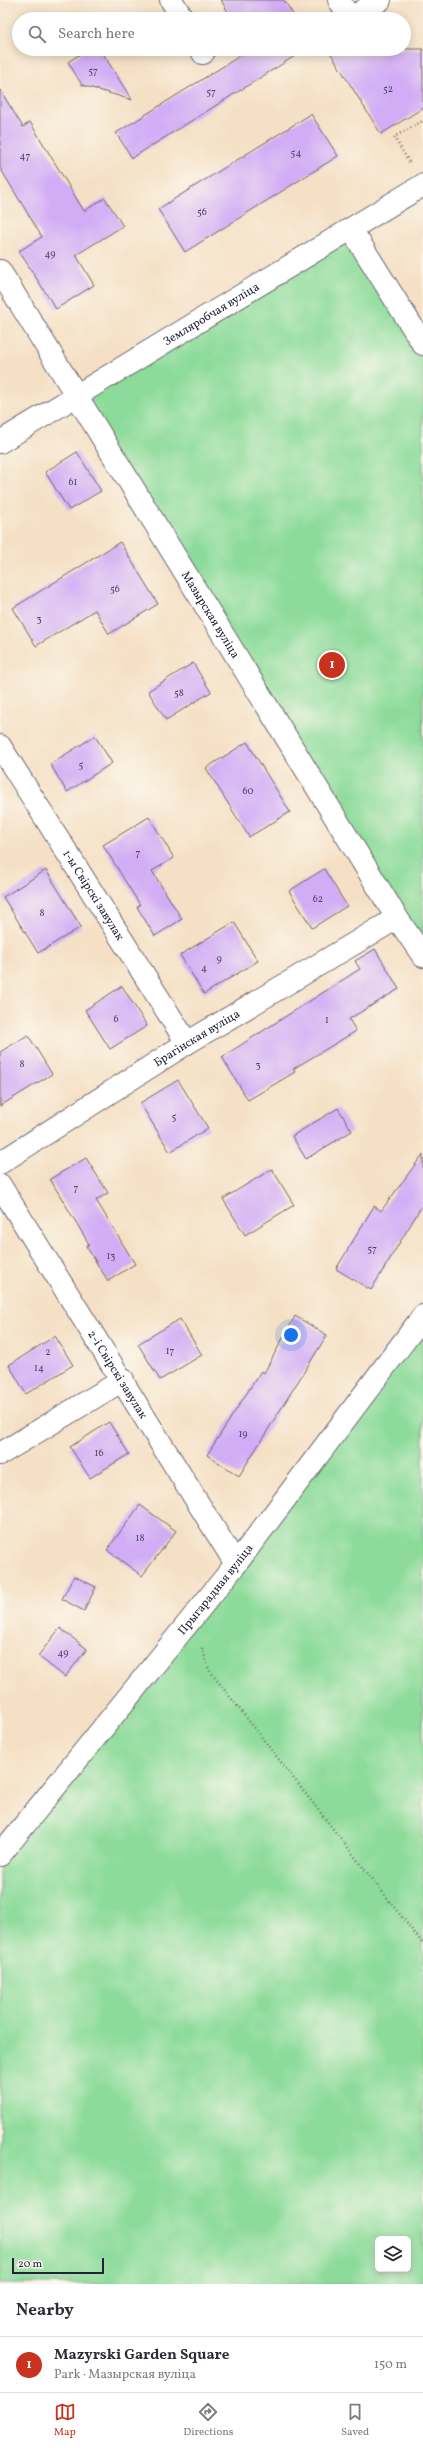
<!DOCTYPE html>
<meta charset="utf-8">
<style>
:root{--surface:#fff;--page:#f7f7f7;--text:#2b2b33;--muted:#7c7c81;--line:#e1e1e2;--accent:#c8321e}
body{margin:0;font-family:Vollkorn,serif;background:var(--page);color:var(--text)}
.controls{position:absolute;right:12px;bottom:12px;display:grid;overflow:hidden;border-radius:6px;box-shadow:0 2px 10px #0003}
.controls button{width:36px;height:36px;display:grid;place-items:center;padding:0;border:0;border-bottom:1px solid var(--line);background:var(--surface);color:var(--text);font:20px sans-serif}
.scale{position:absolute;left:12px;bottom:10px;width:92px;box-sizing:border-box;padding-left:4px;border:2px solid #22223b;border-top:0;font-size:11px;line-height:14px;white-space:nowrap;color:#22223b;-webkit-text-stroke:3px #fbf7ec;paint-order:stroke}
.you{position:absolute;left:291px;top:1335px;width:14px;height:14px;margin:-10px;border:3px solid #fff;border-radius:50%;background:#1a73e8;box-shadow:0 0 0 6px #1a73e833}
.badge{display:grid;place-items:center;width:26px;height:26px;border-radius:50%;background:var(--accent);color:#fff;font-size:13px;font-weight:700}
.pin{position:absolute;translate:-50% -50%;border:2px solid #fff;box-shadow:0 1px 4px #0006}
.list{margin:0;padding:0;list-style:none}
h2{display:flex;justify-content:space-between;align-items:center;height:52px;margin:0;padding:0 16px;font-size:17px}
h2 small{font-size:13px;font-weight:400;color:var(--muted)}
.list li{display:grid;grid-template-columns:26px 1fr auto;gap:12px;align-items:center;box-sizing:border-box;height:56px;padding:0 16px;border-top:1px solid var(--line)}
.list b{display:block;font-size:15px;white-space:nowrap}
.list p{margin:0;font-size:13px;white-space:nowrap;color:var(--muted)}
.list em{font-size:13px;font-style:normal;color:var(--muted)}
.icon{flex:none;width:22px;height:22px;fill:none;stroke:currentColor;stroke-width:2;stroke-linecap:round;stroke-linejoin:round}
.map{position:relative;flex:none;width:423px;height:2284px;overflow:hidden}
.search{position:absolute;background:var(--surface);box-shadow:0 2px 10px #0003;left:12px;right:12px;top:12px;height:44px;display:flex;align-items:center;gap:10px;box-sizing:border-box;padding:0 14px;border-radius:22px;color:var(--muted);font-size:15px}
.sheet{height:108px;background:var(--surface)}
nav{display:flex;justify-content:space-around;align-items:center;box-sizing:border-box;height:56px;border-top:1px solid var(--line);background:var(--surface);font-size:11px;color:var(--muted)}
nav a{display:grid;justify-items:center;gap:2px}
nav .on{color:var(--accent)}
.map>svg:first-child{display:block}
.green{fill:#8cdb9a;stroke:#577e6a;fill-rule:evenodd}
.building{fill:#d2acf5}
.lines{fill:none;stroke-linecap:round;stroke-linejoin:round}
.minor-casing{stroke:#6c646b;stroke-width:24}
.path{stroke:#6c646b;stroke-width:2.5;stroke-dasharray:1 3;stroke-linecap:butt}
.minor{stroke:#fff;stroke-width:22}
.labels{text-anchor:middle;stroke-width:3;stroke-linejoin:round;paint-order:stroke}
.number-label{font-size:10px;fill:#4e446a}
.street-label{font-size:12px;fill:#22223b;stroke:#fbf7ec}
</style>
<div class="map">
<svg width="423" height="2284" viewBox="0 0 423 2284">
<rect width="100%" height="100%" fill="#fbf7ec"/>
<filter id="ink" filterUnits="userSpaceOnUse"><feTurbulence type="fractalNoise" baseFrequency=".025" numOctaves="2"/><feDisplacementMap in="SourceGraphic" scale="8" xChannelSelector="R" yChannelSelector="G"/><feConvolveMatrix kernelMatrix="1 2 1 2 8 2 1 2 1" color-interpolation-filters="sRGB"/></filter>
<filter id="wash" filterUnits="userSpaceOnUse"><feTurbulence type="fractalNoise" baseFrequency=".012" numOctaves="4" result="noise"/><feDisplacementMap in="SourceGraphic" scale="16" xChannelSelector="R" yChannelSelector="G"/><feGaussianBlur stdDeviation="0.9" result="paint"/><feColorMatrix in="noise" values="0 0 0 0 0 0 0 0 0 0 0 0 0 0 0 0 0 1.4 0 .05"/><feComposite in="paint" operator="in"/></filter>
<g filter="url(#wash)">
<rect width="100%" height="100%" fill="#f5e0c5"/>
<!-- green -->
<path class="green" d="M 351,229 L 423,344 L 423,956 L 76,396 Z
M 423,1323 L 423,2284 L 0,2284 L 0,1861 ZM 378,2239 L 408,2239 L 408,2269 L 378,2269 Z"/>
<g id="blocks">
<!-- building -->
<path class="building" d="M 221,0 L 284,0 L 296,19 L 232,19 Z
M 88,49 L 100,49 L 132,100 L 82,85 L 68,62 Z
M 251,49 L 306,49 L 132,158 L 116,133 Z
M 328,49 L 423,49 L 423,108 L 381,134 Z
M 0,90 L 23,127 L 30,122 L 84,211 L 105,198 L 123,226 L 76,255 L 94,285 L 56,309 L 19,251 L 42,237 L 0,168 Z
M 311,114 L 338,156 L 185,252 L 158,209 Z
M 77,452 L 101,491 L 69,510 L 45,472 Z
M 120,542 L 158,604 L 109,634 L 95,610 L 36,646 L 13,608 Z
M 193,663 L 211,692 L 166,720 L 148,691 Z
M 95,736 L 112,763 L 67,792 L 50,764 Z
M 247,742 L 290,812 L 249,837 L 206,768 Z
M 149,817 L 174,858 L 152,871 L 182,919 L 155,936 L 137,907 L 140,905 L 103,845 Z
M 324,869 L 347,906 L 312,928 L 289,891 Z
M 46,870 L 81,927 L 38,953 L 3,897 Z
M 234,922 L 258,961 L 204,994 L 180,955 Z
M 375,949 L 399,989 L 349,1019 L 356,1031 L 293,1069 L 295,1072 L 248,1100 L 222,1057 L 360,969 L 355,961 Z
M 122,986 L 147,1026 L 110,1049 L 85,1010 Z
M 28,1035 L 52,1074 L 0,1106 L 0,1052 Z
M 178,1080 L 208,1128 L 170,1152 L 140,1103 Z
M 338,1108 L 352,1131 L 306,1159 L 292,1136 Z
M 423,1154 L 423,1204 L 371,1290 L 336,1269 L 374,1206 L 381,1211 Z
M 86,1158 L 108,1193 L 96,1200 L 135,1264 L 108,1281 L 86,1246 L 89,1244 L 50,1179 Z
M 272,1169 L 294,1205 L 245,1235 L 223,1199 Z
M 295,1316 L 327,1335 L 239,1476 L 207,1455 L 261,1371 L 264,1373 Z
M 180,1319 L 202,1355 L 160,1380 L 138,1344 Z
M 55,1336 L 73,1365 L 26,1394 L 9,1365 Z
M 109,1422 L 129,1454 L 90,1478 L 70,1447 Z
M 140,1505 L 176,1531 L 142,1576 L 107,1550 Z
M 74,1576 L 96,1587 L 84,1611 L 62,1599 Z
M 60,1628 L 87,1649 L 65,1677 L 38,1656 Z"/>
</g>
</g>
<g filter="url(#ink)">
<use href="#blocks" fill-opacity="0" stroke="#6c646b" stroke-width="1"/>
<g class="lines">
<!-- minor casing -->
<g class="minor-casing">
<g id="minor">
<path d="M 171,0 L 183,19"/>
<path d="M 339,0 L 350,19 L 380,0"/>
<path d="M 201,49 L 203,53"/>
<path d="M 351,229 L 423,344"/>
<path id="s1" d="M 0,271 L 397,918 L 423,956"/>
<path id="s2" d="M 0,442 L 423,185"/>
<path id="s3" d="M 0,746 L 187,1043"/>
<path id="s4" d="M 0,1163 L 187,1043 L 397,918"/>
<path id="s5" d="M 0,1185 L 236,1564"/>
<path d="M 0,1454 L 123,1380"/>
<path id="s6" d="M 0,1855 L 236,1564 L 423,1316"/>
</g>
</g>
<!-- path -->
<path class="path" d="M 409,162 L 394,137 L 423,121
M 202,1648 L 209,1670 L 423,1944"/>
<!-- minor -->
<use href="#minor" class="minor"/>
</g>
</g>
<g class="labels">
<!-- number labels -->
<g class="number-label">
<text x="93" y="74">57</text>
<text x="388" y="92">52</text>
<text x="211" y="95">57</text>
<text x="296" y="156">54</text>
<text x="25" y="159">47</text>
<text x="202" y="215">56</text>
<text x="50" y="257">49</text>
<text x="73" y="485">61</text>
<text x="115" y="592">56</text>
<text x="39" y="622">3</text>
<text x="179" y="696">58</text>
<text x="81" y="768">5</text>
<text x="248" y="794">60</text>
<text x="138" y="856">7</text>
<text x="318" y="902">62</text>
<text x="42" y="916">8</text>
<text x="219" y="962">9</text>
<text x="204" y="971">4</text>
<text x="116" y="1022">6</text>
<text x="327" y="1023">1</text>
<text x="22" y="1067">8</text>
<text x="258" y="1068">3</text>
<text x="174" y="1120">5</text>
<text x="76" y="1191">7</text>
<text x="372" y="1252">57</text>
<text x="111" y="1259">13</text>
<text x="170" y="1354">17</text>
<text x="48" y="1355">2</text>
<text x="39" y="1371">14</text>
<text x="243" y="1437">19</text>
<text x="99" y="1456">16</text>
<text x="140" y="1541">18</text>
<text x="63" y="1656">49</text>
</g>
<!-- street labels -->
<g class="street-label">
<text dy="4" stroke="none"><textPath href="#s2" startOffset="247">Земляробчая вуліца</textPath></text>
<text dy="4" stroke="none"><textPath href="#s1" startOffset="403">Мазырская вуліца</textPath></text>
<text dy="4" stroke="none"><textPath href="#s3" startOffset="176">1-ы Свірскі завулак</textPath></text>
<text dy="4" stroke="none"><textPath href="#s4" startOffset="233">Брагінская вуліца</textPath></text>
<text dy="4" stroke="none"><textPath href="#s5" startOffset="223">2-і Свірскі завулак</textPath></text>
<text dy="4" stroke="none"><textPath href="#s6" startOffset="342">Прыгарадная вуліца</textPath></text>
</g>
</g>
</svg>
<div class="controls">
<button><svg class="icon" aria-label="layers" viewBox="0 0 24 24"><path d="M12 4l9 5-9 5-9-5zM3 14l9 5 9-5"/></svg></button>
</div>
<div class="scale">20 m</div>
<div class="you"></div>
<div class="pin badge" style="left:332px;top:665px">1</div>
<div class="search"><svg class="icon" aria-label="search" viewBox="0 0 24 24"><circle cx="10" cy="10" r="6"/><path d="M15 15l6 6"/></svg>Search here</div>
</div>
<section class="sheet">
<h2>Nearby<small></small></h2>
<ul class="list">
<li><span class="badge">1</span><div><b>Mazyrski Garden Square</b><p>Park · Мазырская вуліца</p></div><em>150 m</em></li>
</ul>
</section>
<nav>
<a class="on"><svg class="icon" aria-label="map" viewBox="0 0 24 24"><path d="M3 6l6-2 6 2 6-2v14l-6 2-6-2-6 2zM9 4v14M15 6v14"/></svg>Map</a>
<a><svg class="icon" aria-label="directions" viewBox="0 0 24 24"><path d="M12 3l9 9-9 9-9-9zM9 14v-3h6M13 9l2 2-2 2"/></svg>Directions</a>
<a><svg class="icon" aria-label="saved" viewBox="0 0 24 24"><path d="M7 4h10v16l-5-4-5 4z"/></svg>Saved</a>
</nav>
